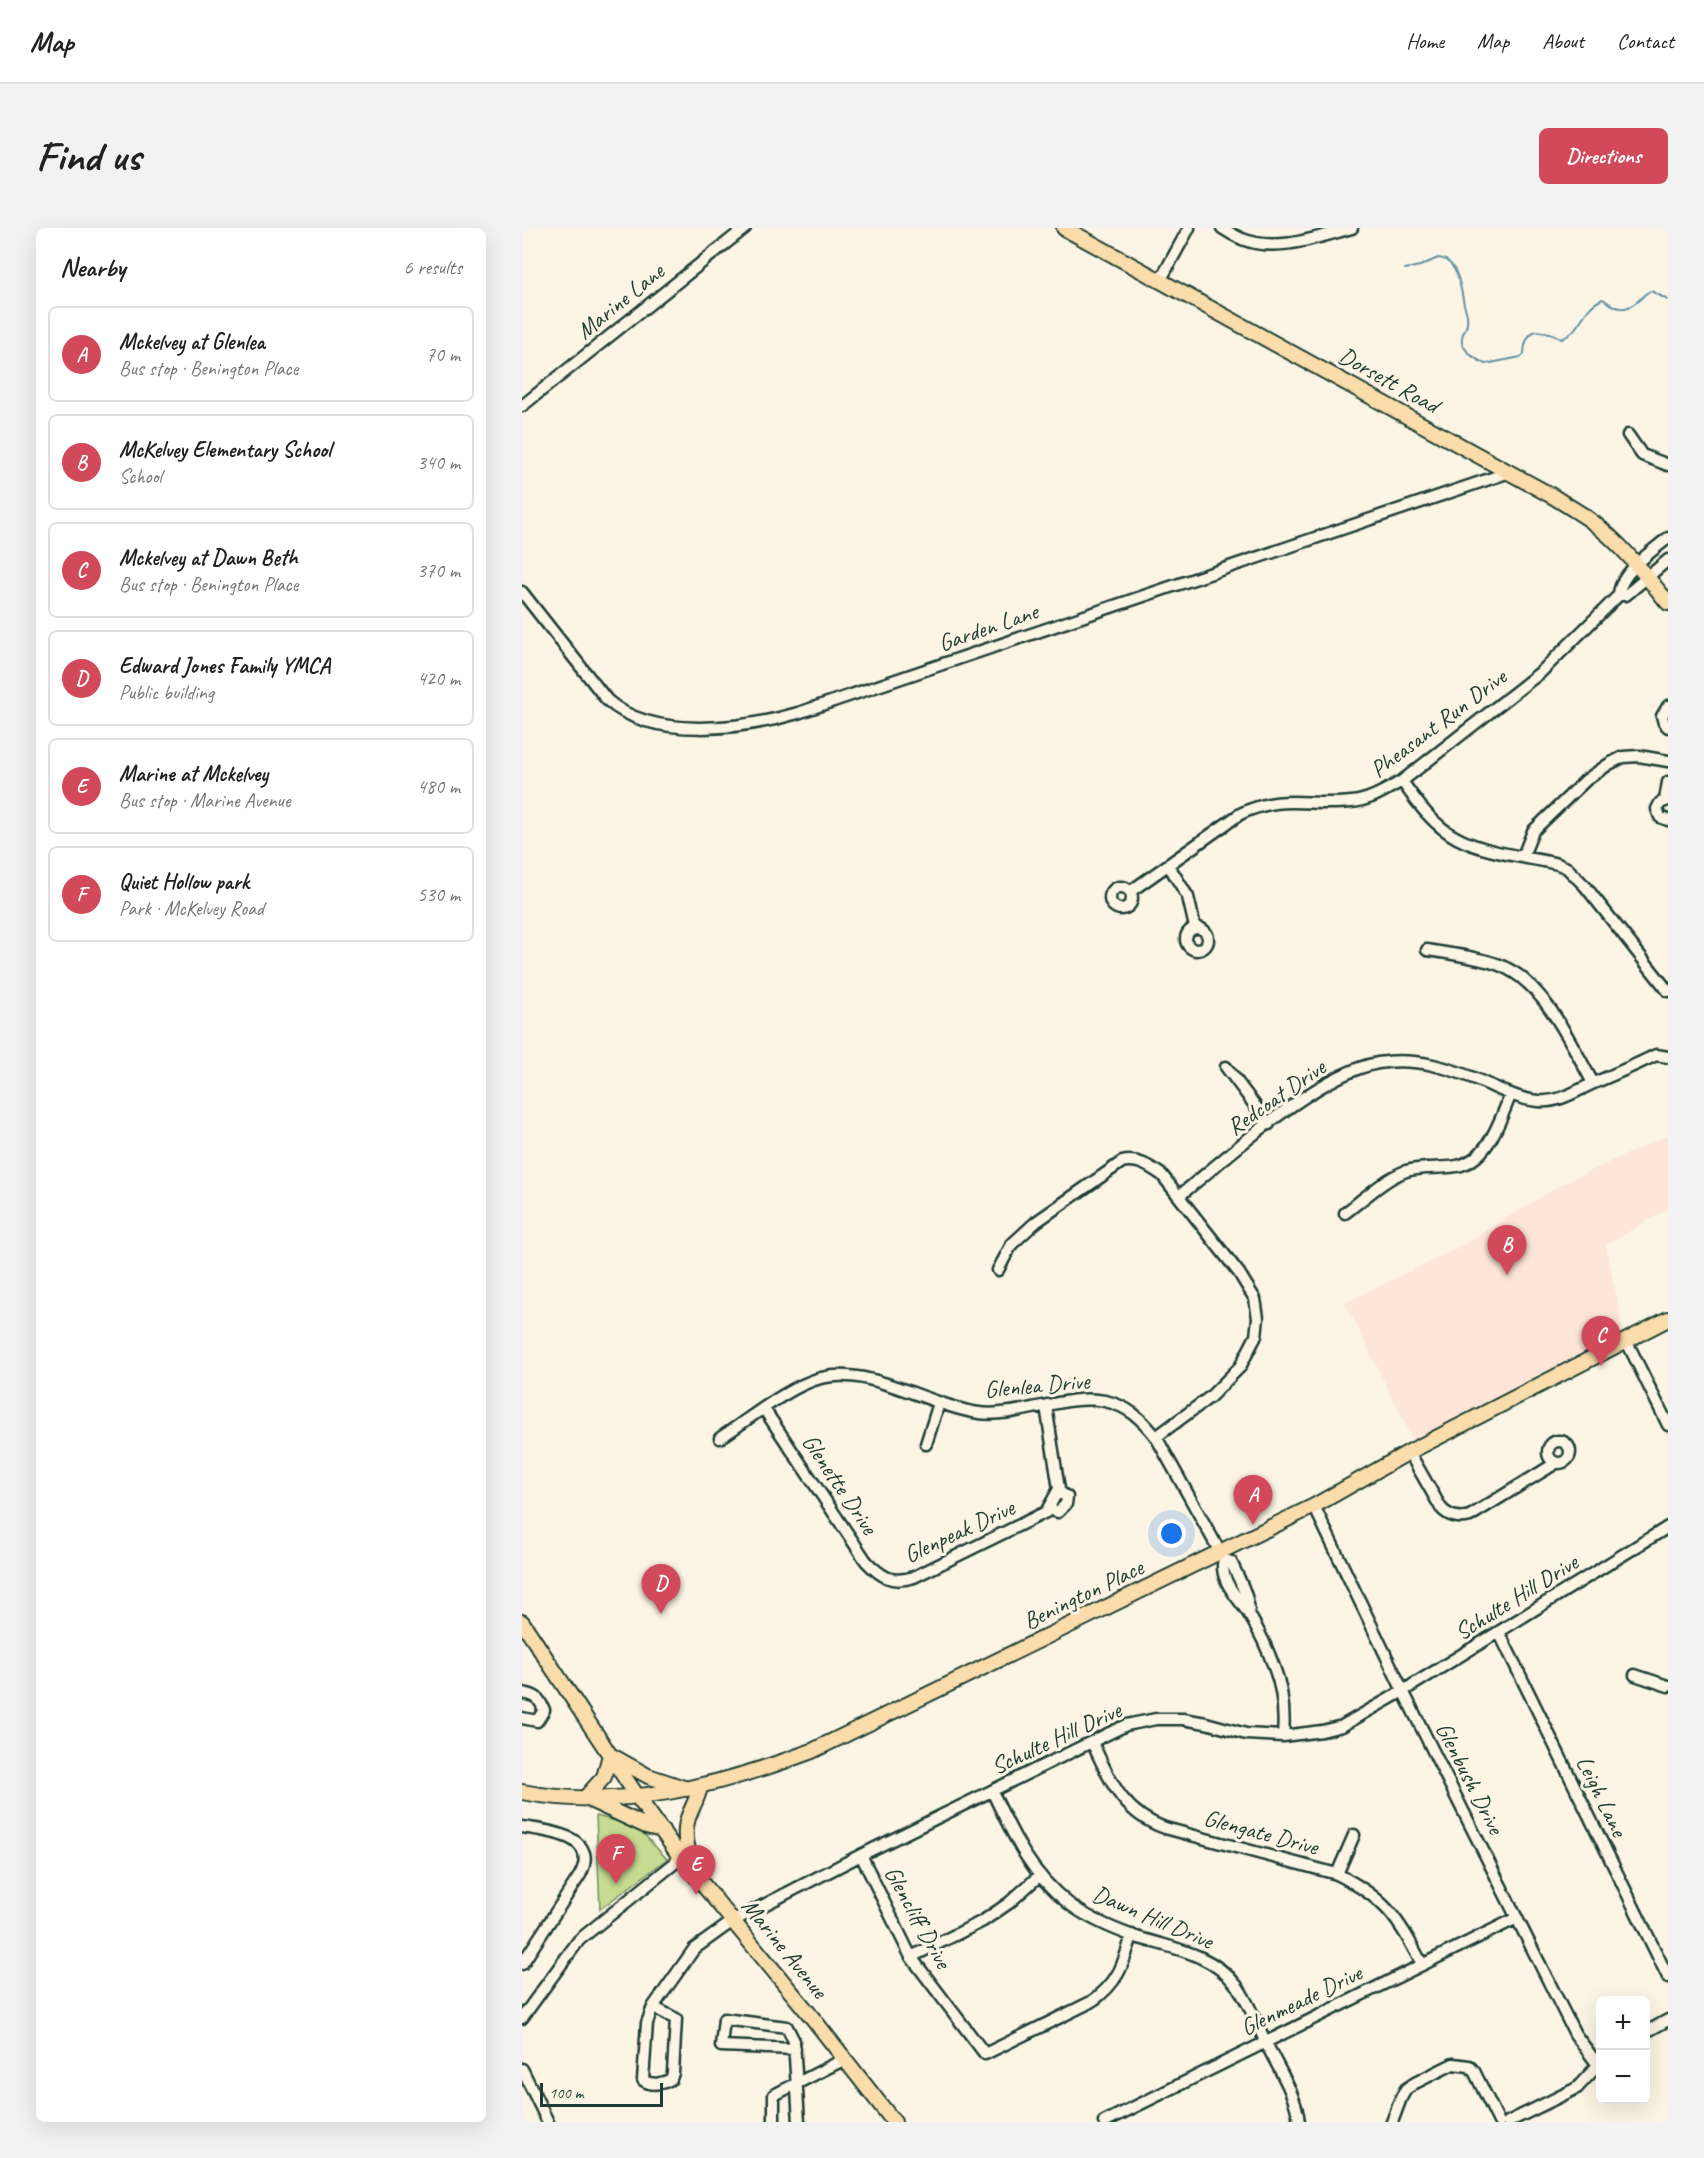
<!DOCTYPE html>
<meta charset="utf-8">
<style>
:root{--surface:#fff;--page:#f2f2f2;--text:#222;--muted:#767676;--line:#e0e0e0;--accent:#d1495b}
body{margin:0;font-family:Caveat,sans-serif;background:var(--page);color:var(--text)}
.controls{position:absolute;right:18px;bottom:18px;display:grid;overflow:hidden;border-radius:9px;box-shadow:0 6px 24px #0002}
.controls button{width:54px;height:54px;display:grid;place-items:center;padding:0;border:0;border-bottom:2px solid var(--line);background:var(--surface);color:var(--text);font:30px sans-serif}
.scale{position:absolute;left:18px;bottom:15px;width:123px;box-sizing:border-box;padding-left:6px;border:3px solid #1f3d34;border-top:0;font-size:16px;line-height:21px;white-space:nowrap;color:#1f3d34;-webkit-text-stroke:4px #fcf5e5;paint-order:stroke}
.you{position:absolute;left:650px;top:1306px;width:21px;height:21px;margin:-15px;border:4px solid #fff;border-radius:50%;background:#1a73e8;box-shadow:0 0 0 9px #1a73e833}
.badge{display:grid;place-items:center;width:39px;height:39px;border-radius:50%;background:var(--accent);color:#fff;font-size:20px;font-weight:700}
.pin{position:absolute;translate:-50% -50px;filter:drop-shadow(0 2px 3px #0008)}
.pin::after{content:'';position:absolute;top:32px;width:21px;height:18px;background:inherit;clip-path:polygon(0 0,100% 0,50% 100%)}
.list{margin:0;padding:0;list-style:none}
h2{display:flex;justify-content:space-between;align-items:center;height:78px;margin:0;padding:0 24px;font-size:26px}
h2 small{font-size:20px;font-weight:400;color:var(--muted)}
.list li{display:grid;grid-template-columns:39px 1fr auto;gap:18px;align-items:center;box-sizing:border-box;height:96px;margin:0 12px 12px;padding:0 12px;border:2px solid var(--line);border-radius:9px}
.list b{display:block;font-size:22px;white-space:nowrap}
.list p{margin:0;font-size:20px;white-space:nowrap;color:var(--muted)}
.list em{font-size:20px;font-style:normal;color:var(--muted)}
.map{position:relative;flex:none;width:1146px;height:1894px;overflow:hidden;border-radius:9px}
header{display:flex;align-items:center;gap:36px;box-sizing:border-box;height:84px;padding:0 30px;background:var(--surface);border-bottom:2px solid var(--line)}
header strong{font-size:28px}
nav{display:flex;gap:33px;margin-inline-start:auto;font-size:21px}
.intro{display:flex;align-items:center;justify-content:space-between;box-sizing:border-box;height:144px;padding:0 36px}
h1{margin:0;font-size:42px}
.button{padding:15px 27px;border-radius:9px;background:var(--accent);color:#fff;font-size:21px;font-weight:700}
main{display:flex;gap:36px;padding:0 36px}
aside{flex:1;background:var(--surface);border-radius:9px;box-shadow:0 6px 24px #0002}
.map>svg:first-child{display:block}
.built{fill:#fde6d7}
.green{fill:#c6dc92;stroke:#728c63;stroke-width:1.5}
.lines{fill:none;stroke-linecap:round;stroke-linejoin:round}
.stream{stroke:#6091a3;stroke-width:2}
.minor-casing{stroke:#1f3d34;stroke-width:15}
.major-casing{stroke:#1f3d34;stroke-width:18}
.minor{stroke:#fcf5e5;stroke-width:10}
.major{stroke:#faddab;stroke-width:14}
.labels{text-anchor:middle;stroke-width:6;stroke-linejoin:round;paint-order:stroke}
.street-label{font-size:24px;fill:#1f3d34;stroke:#fcf5e5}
</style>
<header>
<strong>Map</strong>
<nav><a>Home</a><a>Map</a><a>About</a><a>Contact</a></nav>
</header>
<div class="intro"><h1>Find us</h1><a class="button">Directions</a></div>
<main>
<aside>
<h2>Nearby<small>6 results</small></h2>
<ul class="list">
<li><span class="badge">A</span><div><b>Mckelvey at Glenlea</b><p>Bus stop · Benington Place</p></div><em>70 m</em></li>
<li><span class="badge">B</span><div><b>McKelvey Elementary School</b><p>School</p></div><em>340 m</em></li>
<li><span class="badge">C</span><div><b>Mckelvey at Dawn Beth</b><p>Bus stop · Benington Place</p></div><em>370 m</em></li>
<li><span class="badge">D</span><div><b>Edward Jones Family YMCA</b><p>Public building</p></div><em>420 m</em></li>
<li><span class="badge">E</span><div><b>Marine at Mckelvey</b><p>Bus stop · Marine Avenue</p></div><em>480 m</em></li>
<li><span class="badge">F</span><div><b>Quiet Hollow park</b><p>Park · McKelvey Road</p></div><em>530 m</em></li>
</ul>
</aside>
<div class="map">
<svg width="1146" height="1894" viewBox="0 0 1146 1894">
<rect width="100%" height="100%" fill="#fcf5e5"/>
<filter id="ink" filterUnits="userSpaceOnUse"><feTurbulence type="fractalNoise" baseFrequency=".0167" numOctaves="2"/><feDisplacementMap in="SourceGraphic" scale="12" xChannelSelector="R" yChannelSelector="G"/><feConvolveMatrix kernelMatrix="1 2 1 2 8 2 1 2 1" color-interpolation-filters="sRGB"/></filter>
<g filter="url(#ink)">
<!-- built -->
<path class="built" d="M 1146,907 L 1146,981 L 1084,1017 L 1101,1101 L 893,1216 L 827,1082 L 822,1075 L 938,1019 L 1038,957 Z"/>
<!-- green -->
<path class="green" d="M 74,1588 L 114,1598 L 145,1631 L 78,1681 Z"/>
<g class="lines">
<!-- stream -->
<path class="stream" d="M 883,41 L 898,38 L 916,30 C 936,31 939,61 942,77 C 944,82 946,90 945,96 C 944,102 938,107 940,114 C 943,125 954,131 963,136 L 999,129 L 1002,126 C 1002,117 1005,106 1014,103 L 1028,105 L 1040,111 C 1059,103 1061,78 1081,71 C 1094,81 1103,85 1117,72 C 1122,68 1122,65 1129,63 L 1146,72"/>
<!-- minor casing -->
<g class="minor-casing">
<path id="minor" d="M 700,0 C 706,4 713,8 720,11 C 755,25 796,9 830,0
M 638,53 L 667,0
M 0,178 L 223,0
M 1106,207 L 1120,227 L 1146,237
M 0,364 L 85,472 C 130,513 222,501 276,485 L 988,244
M 1097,367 L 1104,367 L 1146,332
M 1146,478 L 1140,488 L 1142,495 L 1146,499
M 880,553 C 895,575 912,598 935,610 C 963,625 1005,629 1036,636 L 1045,640 L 1063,658 L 1146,763
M 1143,572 L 1146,554
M 1146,572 L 1138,575 L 1135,581 L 1138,589 L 1146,592
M 1001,628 L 1011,603 L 1064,552 L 1087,536 L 1101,529 L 1117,528 L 1146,533
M 647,638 L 666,669 L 673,699
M588 670a11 11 0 1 1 22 0a11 11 0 1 1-22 0Z
M 609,663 L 718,586 C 762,565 785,579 829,574 C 847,573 864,562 880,553 L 1019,444 L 1097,367 C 1097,346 1131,322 1146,310
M664 711a11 11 0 1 1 22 0a11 11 0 1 1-22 0Z
M 905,722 C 925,725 969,731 986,741 C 1024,760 1051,819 1071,855
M 704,839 L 747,896
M 657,968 C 707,928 794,846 856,835 C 895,829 930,840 965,856 C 981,863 999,872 1017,873 C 1037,875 1054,863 1072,855 C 1093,846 1114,837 1134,827 L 1146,829
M 823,985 C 842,971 862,951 884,943 C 900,938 919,941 935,938 C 967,932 978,891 989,866
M 476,1042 L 490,1016 L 514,994 L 600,934 C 615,930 627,938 640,947 L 717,1045 L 733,1071 L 736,1090 L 734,1108 L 718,1139 L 688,1169 L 634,1209
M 1104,1112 L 1146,1197
M 242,1181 L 344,1333 C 359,1349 370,1356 392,1349 L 524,1284 L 537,1261 L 524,1178
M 198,1210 C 226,1192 267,1158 299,1150 C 350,1138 407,1178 457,1185 C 496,1190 546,1165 583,1173 C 606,1178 620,1191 634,1209 L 702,1331 L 709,1334 C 717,1351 727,1368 727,1387
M1026 1224a11 11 0 1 1 22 0a11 11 0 1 1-22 0Z
M 404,1216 L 417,1175
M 887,1224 L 919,1280 C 927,1289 938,1291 948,1288 L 1034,1235
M 792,1278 L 881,1463 L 1053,1806 L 1076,1837
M 526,1281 L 536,1284 L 544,1276 L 545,1269 L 536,1263
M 702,1331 C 696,1353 718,1371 728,1388 C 737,1403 746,1422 752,1439 C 761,1462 763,1484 761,1508
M 977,1404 L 1146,1749
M 1113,1447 L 1146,1458
M 0,1465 C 13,1467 17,1469 22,1482 L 15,1493 L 0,1490
M 570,1514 C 588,1552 600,1585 643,1600 L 815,1646 C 864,1671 875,1689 900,1736
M 470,1563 C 491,1607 507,1644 546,1675 C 564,1689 589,1700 611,1708 C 648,1720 689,1724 715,1758 C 727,1775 735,1796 744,1815 C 756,1840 774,1866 777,1894
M 0,1599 C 25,1603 79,1607 58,1647 L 0,1736
M 339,1627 L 389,1729 L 463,1826 L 569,1774 C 596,1755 601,1738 610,1707
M 815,1646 L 832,1607
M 389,1729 L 461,1693 L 487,1675 L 517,1648
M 131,1779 L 154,1791 L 151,1845 L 149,1851 C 141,1856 129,1858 121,1852 L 125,1795 L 131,1779 L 172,1721 L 211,1693 L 339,1627 L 604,1497 L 634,1491 L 661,1491 L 684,1495 L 724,1506 L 761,1508 L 800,1503 L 820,1498 L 881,1463 L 1146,1299
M 0,1790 L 57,1712 L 159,1630
M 1124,1804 L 1146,1792
M 273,1821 L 199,1818 L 202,1791 L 265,1799 L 272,1813 L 277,1894
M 0,1841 L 26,1894
M 252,1894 L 252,1867 L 323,1831
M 582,1894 L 995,1690
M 870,1894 L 879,1870 L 884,1861 L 893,1855 L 931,1836 L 947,1838 L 952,1843 L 977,1894
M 986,1894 L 1055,1860 L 1078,1835"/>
</g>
<!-- major casing -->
<g class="major-casing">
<path id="major" d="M 542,0 L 1032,269 C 1044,277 1057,284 1068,292 C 1099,315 1123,346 1146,375
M 0,1394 L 115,1568 L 159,1630 L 289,1788 L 372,1894
M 92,1529 L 126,1548 L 165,1561
M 0,1564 C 100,1583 197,1558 290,1523 L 792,1278 L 887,1224 L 1146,1091
M 63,1570 L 82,1549 L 88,1527
M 68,1572 L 124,1598 L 140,1602
M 172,1642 C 167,1626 160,1608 166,1590 C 170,1579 176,1570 178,1559"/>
</g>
<!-- minor -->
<use href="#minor" class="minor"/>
<!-- major -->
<use href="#major" class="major"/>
</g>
</g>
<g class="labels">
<!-- street labels -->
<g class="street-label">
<text transform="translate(98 73) rotate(-39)" y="8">Marine Lane</text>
<text transform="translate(867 152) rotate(29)" y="8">Dorsett Road</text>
<text transform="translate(466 399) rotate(-19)" y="8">Garden Lane</text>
<text transform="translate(916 495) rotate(-37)" y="8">Pheasant Run Drive</text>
<text transform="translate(754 869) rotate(-35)" y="8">Redcoat Drive</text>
<text transform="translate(515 1157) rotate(-5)" y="8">Glenlea Drive</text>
<text transform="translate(318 1256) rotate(56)" y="8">Glenette Drive</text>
<text transform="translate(437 1303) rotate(-25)" y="8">Glenpeak Drive</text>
<text transform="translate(561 1366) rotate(-26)" y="8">Benington Place</text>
<text transform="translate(994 1369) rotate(-32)" y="8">Schulte Hill Drive</text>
<text transform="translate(534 1510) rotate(-25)" y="8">Schulte Hill Drive</text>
<text transform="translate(948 1550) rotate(63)" y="8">Glenbush Drive</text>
<text transform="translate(1080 1568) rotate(64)" y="8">Leigh Lane</text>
<text transform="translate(739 1604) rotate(15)" y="8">Glengate Drive</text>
<text transform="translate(396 1689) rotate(61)" y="8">Glencliff Drive</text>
<text transform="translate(631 1689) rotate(23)" y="8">Dawn Hill Drive</text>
<text transform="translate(263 1720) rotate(51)" y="8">Marine Avenue</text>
<text transform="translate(779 1772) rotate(-26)" y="8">Glenmeade Drive</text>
</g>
</g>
</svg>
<div class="controls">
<button>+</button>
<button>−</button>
</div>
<div class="scale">100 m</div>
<div class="you"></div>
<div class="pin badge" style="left:731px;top:1297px">A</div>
<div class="pin badge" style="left:985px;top:1047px">B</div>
<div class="pin badge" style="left:1079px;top:1138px">C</div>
<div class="pin badge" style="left:139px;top:1386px">D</div>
<div class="pin badge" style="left:174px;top:1667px">E</div>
<div class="pin badge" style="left:94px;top:1656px">F</div>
</div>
</main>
